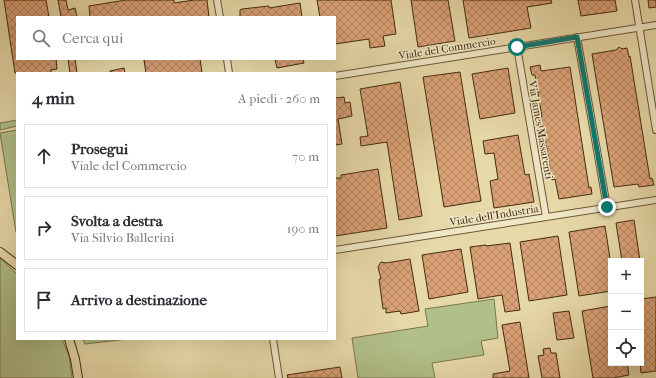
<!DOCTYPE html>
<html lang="it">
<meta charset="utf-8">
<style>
:root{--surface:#fff;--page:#f2f2f3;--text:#2b2b33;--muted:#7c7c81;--line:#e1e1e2}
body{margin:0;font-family:"IM FELL French Canon",serif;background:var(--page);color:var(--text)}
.controls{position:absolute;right:12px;bottom:12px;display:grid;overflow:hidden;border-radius:0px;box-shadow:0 4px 16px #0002}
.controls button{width:36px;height:36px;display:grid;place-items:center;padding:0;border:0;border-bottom:1px solid var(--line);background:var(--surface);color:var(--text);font:20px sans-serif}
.stop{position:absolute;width:12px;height:12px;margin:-9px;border:3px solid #0f766e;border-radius:50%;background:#fff}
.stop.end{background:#0f766e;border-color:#fff;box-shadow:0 1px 4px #0008}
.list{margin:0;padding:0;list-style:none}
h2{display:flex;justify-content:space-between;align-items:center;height:52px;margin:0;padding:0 16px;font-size:17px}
h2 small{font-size:13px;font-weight:400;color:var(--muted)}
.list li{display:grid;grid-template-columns:26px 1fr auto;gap:12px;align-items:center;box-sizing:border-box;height:64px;margin:0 8px 8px;padding:0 8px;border:1px solid var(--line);border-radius:0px}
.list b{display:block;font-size:15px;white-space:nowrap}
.list p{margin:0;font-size:13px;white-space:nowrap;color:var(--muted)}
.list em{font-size:13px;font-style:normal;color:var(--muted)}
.icon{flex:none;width:22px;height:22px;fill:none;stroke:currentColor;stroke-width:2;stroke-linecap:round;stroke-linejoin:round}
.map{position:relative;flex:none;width:656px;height:378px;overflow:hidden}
.search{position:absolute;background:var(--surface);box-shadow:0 4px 16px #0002;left:16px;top:16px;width:320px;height:44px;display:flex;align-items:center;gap:10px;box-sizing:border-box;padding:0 14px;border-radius:0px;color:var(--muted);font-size:15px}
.panel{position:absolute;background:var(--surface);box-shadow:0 4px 16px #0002;left:16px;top:72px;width:320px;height:268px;border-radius:0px}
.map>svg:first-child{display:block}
.green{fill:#b1c08b;stroke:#7a764d}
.building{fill:url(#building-cross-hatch);stroke:#432c0f}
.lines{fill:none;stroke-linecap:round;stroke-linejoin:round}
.minor-casing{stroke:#6c5735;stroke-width:8}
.major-casing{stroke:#432c0f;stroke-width:10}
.minor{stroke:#efe6c6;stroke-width:6}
.major{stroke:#e7d8a8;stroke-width:8}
.route{stroke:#0f766e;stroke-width:5}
.labels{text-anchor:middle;stroke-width:3;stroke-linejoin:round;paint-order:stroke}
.street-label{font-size:11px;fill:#432c0f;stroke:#efe6c6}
</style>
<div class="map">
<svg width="656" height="378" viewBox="0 0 656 378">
<defs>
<pattern id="building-cross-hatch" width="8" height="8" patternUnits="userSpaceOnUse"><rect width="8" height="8" fill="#daa176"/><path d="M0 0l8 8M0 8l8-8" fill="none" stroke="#b2835f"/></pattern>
</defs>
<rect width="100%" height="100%" fill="#e7d8a8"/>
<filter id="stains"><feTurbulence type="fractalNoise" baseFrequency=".005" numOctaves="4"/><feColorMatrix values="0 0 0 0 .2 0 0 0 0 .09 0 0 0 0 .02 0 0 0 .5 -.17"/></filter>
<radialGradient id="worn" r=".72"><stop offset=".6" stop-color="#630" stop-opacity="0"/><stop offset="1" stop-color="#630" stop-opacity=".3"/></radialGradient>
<!-- green -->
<path class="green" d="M 17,120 L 17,126 L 0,130 L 0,123 Z
M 17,130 L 17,232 L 16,232 L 0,133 Z
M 0,258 L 17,274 L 17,339 L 62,339 L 69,356 L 72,378 L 0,378 Z
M 494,299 L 498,338 L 481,341 L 484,355 L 432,363 L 435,378 L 358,378 L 352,338 L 428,326 L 425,309 Z
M 83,339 L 127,339 L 85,344 Z"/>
<!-- building -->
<path class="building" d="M 4,0 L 46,0 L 49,17 L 17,17 L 17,59 L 56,59 L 57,69 L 51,70 L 51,73 L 15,73 Z
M 58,0 L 66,0 L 68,10 L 75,8 L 77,17 L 61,17 Z
M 126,0 L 174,0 L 174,3 L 194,0 L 207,0 L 209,17 L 90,17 L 89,6 Z
M 317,0 L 391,0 L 396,34 L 383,36 L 385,46 L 370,48 L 369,39 L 335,44 L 335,17 L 320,17 Z
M 411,0 L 448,0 L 455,41 L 418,47 Z
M 463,0 L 551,0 L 552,3 L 527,7 L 531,28 L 469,38 Z
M 578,0 L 615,0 L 617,11 L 581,16 Z
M 648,0 L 656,0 L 656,7 L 649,8 Z
M 300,3 L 302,17 L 240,17 L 240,10 L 242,9 L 269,6 L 269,8 Z
M 619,47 L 622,49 L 627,48 L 629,57 L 630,56 L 650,179 L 652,178 L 654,185 L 639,187 L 638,184 L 614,187 L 592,54 L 616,50 Z
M 68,59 L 75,59 L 77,73 L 70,73 Z
M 148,59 L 200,59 L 202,73 L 146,73 L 144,60 Z
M 275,59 L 303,59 L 304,63 L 277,68 Z
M 540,65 L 541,71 L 570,67 L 589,188 L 591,187 L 592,194 L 559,199 L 555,179 L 552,180 L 543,126 L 539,127 L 537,118 L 542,117 L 535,75 L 532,75 L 530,67 Z
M 124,68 L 125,73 L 110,73 L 110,71 Z
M 508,68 L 515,113 L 480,119 L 472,74 Z
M 460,72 L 481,201 L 444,207 L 423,77 Z
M 400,82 L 422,216 L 399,220 L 387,142 L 361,146 L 360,137 L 368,136 L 360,89 Z
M 344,97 L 345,103 L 350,102 L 352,116 L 338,119 L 342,144 L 335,145 L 335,98 Z
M 518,135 L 525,175 L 529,174 L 534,202 L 494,208 L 490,181 L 498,179 L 494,153 L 485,154 L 483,141 Z
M 378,169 L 387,228 L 335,236 L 335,178 L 341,178 L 341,175 Z
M 634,220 L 640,261 L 622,261 L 616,223 Z
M 605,226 L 611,265 L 611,291 L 579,296 L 569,232 Z
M 558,236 L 567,295 L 529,301 L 520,242 Z
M 510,243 L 520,310 L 505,312 L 502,295 L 478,299 L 470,247 L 486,245 L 486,246 Z
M 461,249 L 468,292 L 429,299 L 422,255 Z
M 410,259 L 419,311 L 401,314 L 400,311 L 386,313 L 386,308 L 383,309 L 379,279 L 381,279 L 378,267 L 381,262 L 386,263 Z
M 656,297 L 656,371 L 641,373 L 640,363 L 641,363 L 641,299 Z
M 611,306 L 611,363 L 627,363 L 629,375 L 613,378 L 593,378 L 582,311 Z
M 569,311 L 574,338 L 557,340 L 553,313 Z
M 520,322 L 529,378 L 493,378 L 493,374 L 510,371 L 502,325 Z
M 550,348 L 551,353 L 556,353 L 560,378 L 542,378 L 538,356 L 544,355 L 543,349 Z
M 340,367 L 342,378 L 288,378 L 287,375 Z"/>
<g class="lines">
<!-- minor casing -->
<g class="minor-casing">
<path id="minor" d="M 217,0 L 220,17
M 635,0 L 656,130
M 577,37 L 607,207
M 517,47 L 546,217
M 227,59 L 229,73
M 335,76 L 656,25
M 335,250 L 656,200
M 273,339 L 279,378"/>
</g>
<!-- major casing -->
<g class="major-casing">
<path id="major" d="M 0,252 L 17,265
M 69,339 L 75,359 L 78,378"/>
</g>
<!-- minor -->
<use href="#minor" class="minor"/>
<!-- major -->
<use href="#major" class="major"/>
</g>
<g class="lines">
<!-- route -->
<path class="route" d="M 517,47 L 577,37 L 607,207"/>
</g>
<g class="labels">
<!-- street labels -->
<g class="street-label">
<text transform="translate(447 48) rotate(-9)" y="4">Viale del Commercio</text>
<text transform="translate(541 130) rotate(80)" y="4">Via James Massarenti</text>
<text transform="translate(494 215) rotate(-9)" y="4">Viale dell'Industria</text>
</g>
</g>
<rect width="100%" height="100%" filter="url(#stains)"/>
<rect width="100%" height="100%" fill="url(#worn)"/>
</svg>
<div class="controls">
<button>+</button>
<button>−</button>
<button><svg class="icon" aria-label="locate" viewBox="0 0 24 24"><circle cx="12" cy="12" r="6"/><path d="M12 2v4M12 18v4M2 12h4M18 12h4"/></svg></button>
</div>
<div class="stop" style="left:517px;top:47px"></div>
<div class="stop end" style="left:607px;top:207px"></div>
<div class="search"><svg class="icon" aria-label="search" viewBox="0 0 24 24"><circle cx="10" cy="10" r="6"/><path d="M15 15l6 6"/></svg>Cerca qui</div>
<section class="panel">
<h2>4 min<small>A piedi · 260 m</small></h2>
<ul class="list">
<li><svg class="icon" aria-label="ahead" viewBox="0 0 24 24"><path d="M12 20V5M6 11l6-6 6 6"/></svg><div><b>Prosegui</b><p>Viale del Commercio</p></div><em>70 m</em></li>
<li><svg class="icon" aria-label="right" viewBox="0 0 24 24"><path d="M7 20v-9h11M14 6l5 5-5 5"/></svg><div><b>Svolta a destra</b><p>Via Silvio Ballerini</p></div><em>190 m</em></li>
<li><svg class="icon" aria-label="arrive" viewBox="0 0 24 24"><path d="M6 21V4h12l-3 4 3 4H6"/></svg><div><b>Arrivo a destinazione</b></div></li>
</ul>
</section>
</div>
